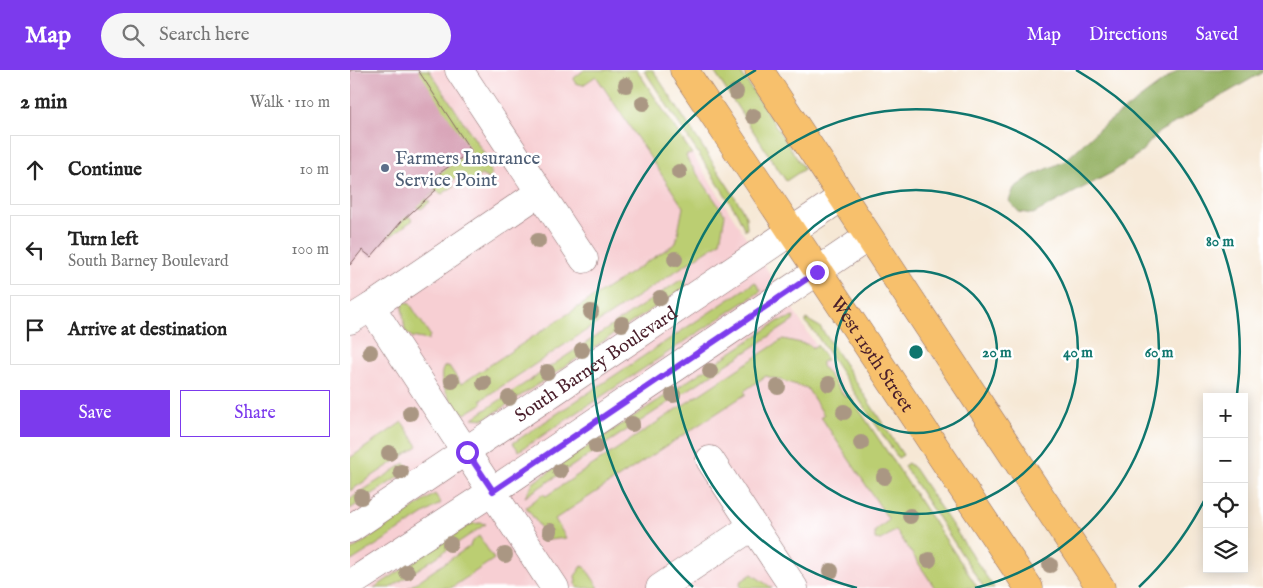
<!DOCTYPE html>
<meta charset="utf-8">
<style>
:root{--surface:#fff;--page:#f6f6f6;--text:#222;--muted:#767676;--line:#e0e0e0;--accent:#7c3aed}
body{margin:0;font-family:"IM FELL English",serif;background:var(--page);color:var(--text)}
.controls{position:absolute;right:15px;bottom:15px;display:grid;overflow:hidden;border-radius:0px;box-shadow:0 2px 12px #0003}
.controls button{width:45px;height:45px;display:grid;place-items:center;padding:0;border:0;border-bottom:1px solid var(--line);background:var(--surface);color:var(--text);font:25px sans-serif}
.stop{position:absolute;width:15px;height:15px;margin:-11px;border:4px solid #7c3aed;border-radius:50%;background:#fff}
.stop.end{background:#7c3aed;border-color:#fff;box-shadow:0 1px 5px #0008}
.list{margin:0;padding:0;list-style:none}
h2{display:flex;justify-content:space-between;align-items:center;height:65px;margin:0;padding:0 20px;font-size:21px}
h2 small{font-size:16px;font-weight:400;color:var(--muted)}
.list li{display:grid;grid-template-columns:32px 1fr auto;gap:15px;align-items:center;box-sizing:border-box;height:70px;margin:0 10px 10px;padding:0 10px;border:1px solid var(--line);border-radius:0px}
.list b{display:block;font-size:19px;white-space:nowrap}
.list p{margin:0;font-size:16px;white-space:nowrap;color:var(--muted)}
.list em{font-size:16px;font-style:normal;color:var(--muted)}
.actions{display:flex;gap:10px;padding:15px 20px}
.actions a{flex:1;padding:11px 0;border:1px solid var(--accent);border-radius:0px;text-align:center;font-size:18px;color:var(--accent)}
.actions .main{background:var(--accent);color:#fff}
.icon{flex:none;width:28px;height:28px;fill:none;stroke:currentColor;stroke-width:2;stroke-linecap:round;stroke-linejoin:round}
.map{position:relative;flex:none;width:913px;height:518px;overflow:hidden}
header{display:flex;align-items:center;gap:30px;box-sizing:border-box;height:70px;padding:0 25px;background:var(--accent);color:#fff}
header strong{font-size:24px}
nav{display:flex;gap:28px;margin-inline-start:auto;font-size:18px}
.search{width:350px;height:45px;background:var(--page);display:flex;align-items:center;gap:12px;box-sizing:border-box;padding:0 18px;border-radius:28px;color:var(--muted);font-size:19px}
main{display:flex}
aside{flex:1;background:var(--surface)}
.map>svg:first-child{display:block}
.built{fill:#f7cfd3}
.green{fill:#bbce72;stroke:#82764e}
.forest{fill:#94b164;stroke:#6f6848}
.building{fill:#d9a6b9}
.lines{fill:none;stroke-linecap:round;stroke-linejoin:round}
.minor-casing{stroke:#866566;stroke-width:29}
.major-casing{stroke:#866566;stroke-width:29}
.minor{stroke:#fff;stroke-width:28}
.major{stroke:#f7c06c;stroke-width:28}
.tree{fill:#aa9783}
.route{stroke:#7c3aed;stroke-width:6}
.ring{fill:none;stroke:#0f766e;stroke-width:2.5}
.service-dot{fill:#5c6f8a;stroke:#fff;stroke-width:2}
.labels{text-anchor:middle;stroke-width:5;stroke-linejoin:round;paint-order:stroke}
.service-label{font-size:19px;fill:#4e5e75;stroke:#fff;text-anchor:start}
.street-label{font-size:19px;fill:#4a1f2b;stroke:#fff}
.centre{fill:#0f766e;stroke:#fff;stroke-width:2.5}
.ring-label{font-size:15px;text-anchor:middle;font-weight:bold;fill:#0f766e;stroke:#fff;stroke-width:5;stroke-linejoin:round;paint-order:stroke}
</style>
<header>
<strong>Map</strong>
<div class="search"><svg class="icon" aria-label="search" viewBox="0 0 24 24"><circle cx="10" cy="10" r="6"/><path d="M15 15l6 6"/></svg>Search here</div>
<nav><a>Map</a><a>Directions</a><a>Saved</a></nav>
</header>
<main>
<aside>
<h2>2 min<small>Walk · 110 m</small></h2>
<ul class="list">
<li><svg class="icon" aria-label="ahead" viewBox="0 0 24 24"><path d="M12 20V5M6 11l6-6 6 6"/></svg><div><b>Continue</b></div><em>10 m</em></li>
<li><svg class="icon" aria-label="left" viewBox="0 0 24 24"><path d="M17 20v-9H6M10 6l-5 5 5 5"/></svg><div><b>Turn left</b><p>South Barney Boulevard</p></div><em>100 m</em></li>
<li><svg class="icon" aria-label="arrive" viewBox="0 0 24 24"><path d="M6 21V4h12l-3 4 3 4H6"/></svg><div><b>Arrive at destination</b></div></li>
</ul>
<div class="actions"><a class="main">Save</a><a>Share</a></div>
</aside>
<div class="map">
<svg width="913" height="518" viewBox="0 0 913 518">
<rect width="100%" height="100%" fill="#fff"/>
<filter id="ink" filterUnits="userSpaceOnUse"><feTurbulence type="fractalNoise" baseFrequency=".02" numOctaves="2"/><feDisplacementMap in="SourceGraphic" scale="10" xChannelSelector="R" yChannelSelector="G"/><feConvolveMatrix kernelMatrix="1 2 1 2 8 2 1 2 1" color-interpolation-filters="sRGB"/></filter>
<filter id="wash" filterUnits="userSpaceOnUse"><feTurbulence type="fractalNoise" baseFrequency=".0096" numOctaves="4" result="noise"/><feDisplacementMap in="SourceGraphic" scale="20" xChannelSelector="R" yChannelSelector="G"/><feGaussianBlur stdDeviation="1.12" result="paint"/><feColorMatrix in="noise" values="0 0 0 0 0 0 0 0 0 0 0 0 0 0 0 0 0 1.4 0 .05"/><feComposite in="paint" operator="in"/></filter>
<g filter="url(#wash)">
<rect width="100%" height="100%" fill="#f6e8d5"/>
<!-- built -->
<path class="built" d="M 0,0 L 288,0 L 623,518 L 0,518 Z"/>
<!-- green -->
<path class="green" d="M 68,0 L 79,0 L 134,83 L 140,97 L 141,110 L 131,105 L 121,112 L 108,106 L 99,113 L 104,116 L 92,124 L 86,121 L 76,129 L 80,132 L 71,139 L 67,137 L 58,146 L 63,150 L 38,168 Z
M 234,0 L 287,0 L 342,84 L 336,85 L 337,89 L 375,145 L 370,172 L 131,330 L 133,333 L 115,344 C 103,336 85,311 94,297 L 99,296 L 111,314 L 326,173 L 333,137 L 246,6 L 233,15 L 225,13 L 224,8 Z
M 294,0 L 303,0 L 390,135 L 396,147 L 397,159 L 395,160 L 387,143 Z
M 363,0 L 389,0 L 454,99 L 436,111 Z
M 332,209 L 337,216 L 143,344 L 134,349 L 123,348 Z
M 405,212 L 411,221 L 169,381 L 163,373 Z
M 55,232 L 60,234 L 80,265 L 78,270 L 62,267 L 55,261 L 52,235 Z
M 444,247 L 443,251 L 175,427 L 184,412 L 429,251 Z
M 456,249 L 470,257 L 477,267 L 553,385 L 548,388 L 465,263 L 456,253 Z
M 433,269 L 460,275 L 462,278 L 467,275 L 477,290 L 472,292 L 472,296 L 495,327 L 500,326 L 628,518 L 585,518 L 546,460 L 531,470 L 525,469 L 525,461 L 539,450 L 471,347 L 474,345 L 457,318 L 416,306 L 394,321 L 396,324 L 205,449 L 216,468 L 199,470 L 176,437 L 193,424 L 196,426 Z
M 52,352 L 68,376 L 0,421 L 0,388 Z
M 55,393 L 59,400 L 0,439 L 0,429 Z
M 558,393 L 564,398 L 644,518 L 634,518 L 554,396 Z
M 85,424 L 91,433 L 0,492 L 0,481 Z
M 130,453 L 136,454 L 40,518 L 24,518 L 121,454 Z
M 129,466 L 144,489 L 101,518 L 58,518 L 120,476 L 122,471 Z
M 232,496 L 235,497 L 249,518 L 227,518 L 225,506 Z
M 402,504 L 422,518 L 391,518 L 390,512 Z"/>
<!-- forest -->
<path class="forest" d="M 828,0 L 913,0 L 913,2 L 809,62 L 790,83 L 763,102 L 683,144 L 669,142 L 659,131 L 664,118 L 681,106 L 715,91 L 749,59 Z"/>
<g id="blocks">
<!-- building -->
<path class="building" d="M 0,0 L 68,0 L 121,81 L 77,112 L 86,120 L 51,152 L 21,187 L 12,180 L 0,195 Z"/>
</g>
</g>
<g filter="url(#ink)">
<use href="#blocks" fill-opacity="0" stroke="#866566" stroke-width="1"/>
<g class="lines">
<!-- minor casing -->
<g class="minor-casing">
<g id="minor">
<path d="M 109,0 L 234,189"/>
<path d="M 190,122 L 21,237 L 205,518"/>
<path d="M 0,250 L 21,237"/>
<path d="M 360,390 L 403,456"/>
<path id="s1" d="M 0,459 L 492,127"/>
<path d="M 0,514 L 143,421 L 518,167"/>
<path d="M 310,518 L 403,456 L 444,518"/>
</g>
</g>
<!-- major casing -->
<g class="major-casing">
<g id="major">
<path id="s2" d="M 334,0 L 679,518"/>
<path d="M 409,0 L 751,518"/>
</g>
</g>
<!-- minor -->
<use href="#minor" class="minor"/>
<!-- major -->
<use href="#major" class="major"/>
</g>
<!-- trees -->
<g class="tree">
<circle cx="276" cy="15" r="8"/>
<circle cx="386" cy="22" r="8"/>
<circle cx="293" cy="33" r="8"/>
<circle cx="403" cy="46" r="8"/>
<circle cx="329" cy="102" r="8"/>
<circle cx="188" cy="171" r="8"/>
<circle cx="325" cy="189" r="8"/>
<circle cx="310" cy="228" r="8"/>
<circle cx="241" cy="242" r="8"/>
<circle cx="272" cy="254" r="8"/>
<circle cx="232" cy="280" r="8"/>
<circle cx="20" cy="282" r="8"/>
<circle cx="360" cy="301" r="8"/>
<circle cx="197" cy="302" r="8"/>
<circle cx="102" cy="311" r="8"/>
<circle cx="134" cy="313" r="8"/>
<circle cx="479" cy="314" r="8"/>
<circle cx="428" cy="317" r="8"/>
<circle cx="323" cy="325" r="8"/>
<circle cx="159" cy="328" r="8"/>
<circle cx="494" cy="342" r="8"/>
<circle cx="60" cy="343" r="8"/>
<circle cx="282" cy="354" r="8"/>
<circle cx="511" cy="373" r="8"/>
<circle cx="246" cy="376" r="8"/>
<circle cx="39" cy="383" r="8"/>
<circle cx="210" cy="401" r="8"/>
<circle cx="51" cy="402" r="8"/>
<circle cx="534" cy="407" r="8"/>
<circle cx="11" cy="427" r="8"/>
<circle cx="560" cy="446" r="8"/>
<circle cx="200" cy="461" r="8"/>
<circle cx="100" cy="474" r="8"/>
<circle cx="155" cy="485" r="8"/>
<circle cx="579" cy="490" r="8"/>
<circle cx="700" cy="495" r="8"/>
<circle cx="481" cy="501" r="8"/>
<circle cx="57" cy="502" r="8"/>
</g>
</g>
<g class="lines" filter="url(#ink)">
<!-- route -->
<path class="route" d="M 117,382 L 143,421 L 467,202"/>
</g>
<!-- distance rings -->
<g class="ring">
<circle cx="566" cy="282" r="81"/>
<circle cx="566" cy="282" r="162"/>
<path d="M507 518A243 243 0 1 1 625 518"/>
<path d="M856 427A324 324 0 0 1 789 517M343 517A324 324 0 0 1 406 0M726 0A324 324 0 0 1 887 324"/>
</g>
<!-- markers -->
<circle class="service-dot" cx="35" cy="98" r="5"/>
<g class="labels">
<!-- service labels -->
<g class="service-label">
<text x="45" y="94">Farmers Insurance<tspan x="45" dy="22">Service Point</tspan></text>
</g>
<!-- street labels -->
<g class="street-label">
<text dy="7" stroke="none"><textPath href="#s2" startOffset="341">West 119th Street</textPath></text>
<text dy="7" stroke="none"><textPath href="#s1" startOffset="296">South Barney Boulevard</textPath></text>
</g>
</g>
<circle cx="566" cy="282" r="8" class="centre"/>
<g class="ring-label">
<text x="870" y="176">80 m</text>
<text x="647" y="287">20 m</text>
<text x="728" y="287">40 m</text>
<text x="809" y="287">60 m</text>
</g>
</svg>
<div class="controls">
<button>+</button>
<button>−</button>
<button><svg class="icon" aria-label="locate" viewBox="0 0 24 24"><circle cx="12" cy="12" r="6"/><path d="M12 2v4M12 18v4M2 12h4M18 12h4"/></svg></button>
<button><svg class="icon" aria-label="layers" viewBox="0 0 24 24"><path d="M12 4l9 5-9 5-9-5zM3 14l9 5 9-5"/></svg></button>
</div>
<div class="stop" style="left:117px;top:382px"></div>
<div class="stop end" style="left:467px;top:202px"></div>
</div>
</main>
